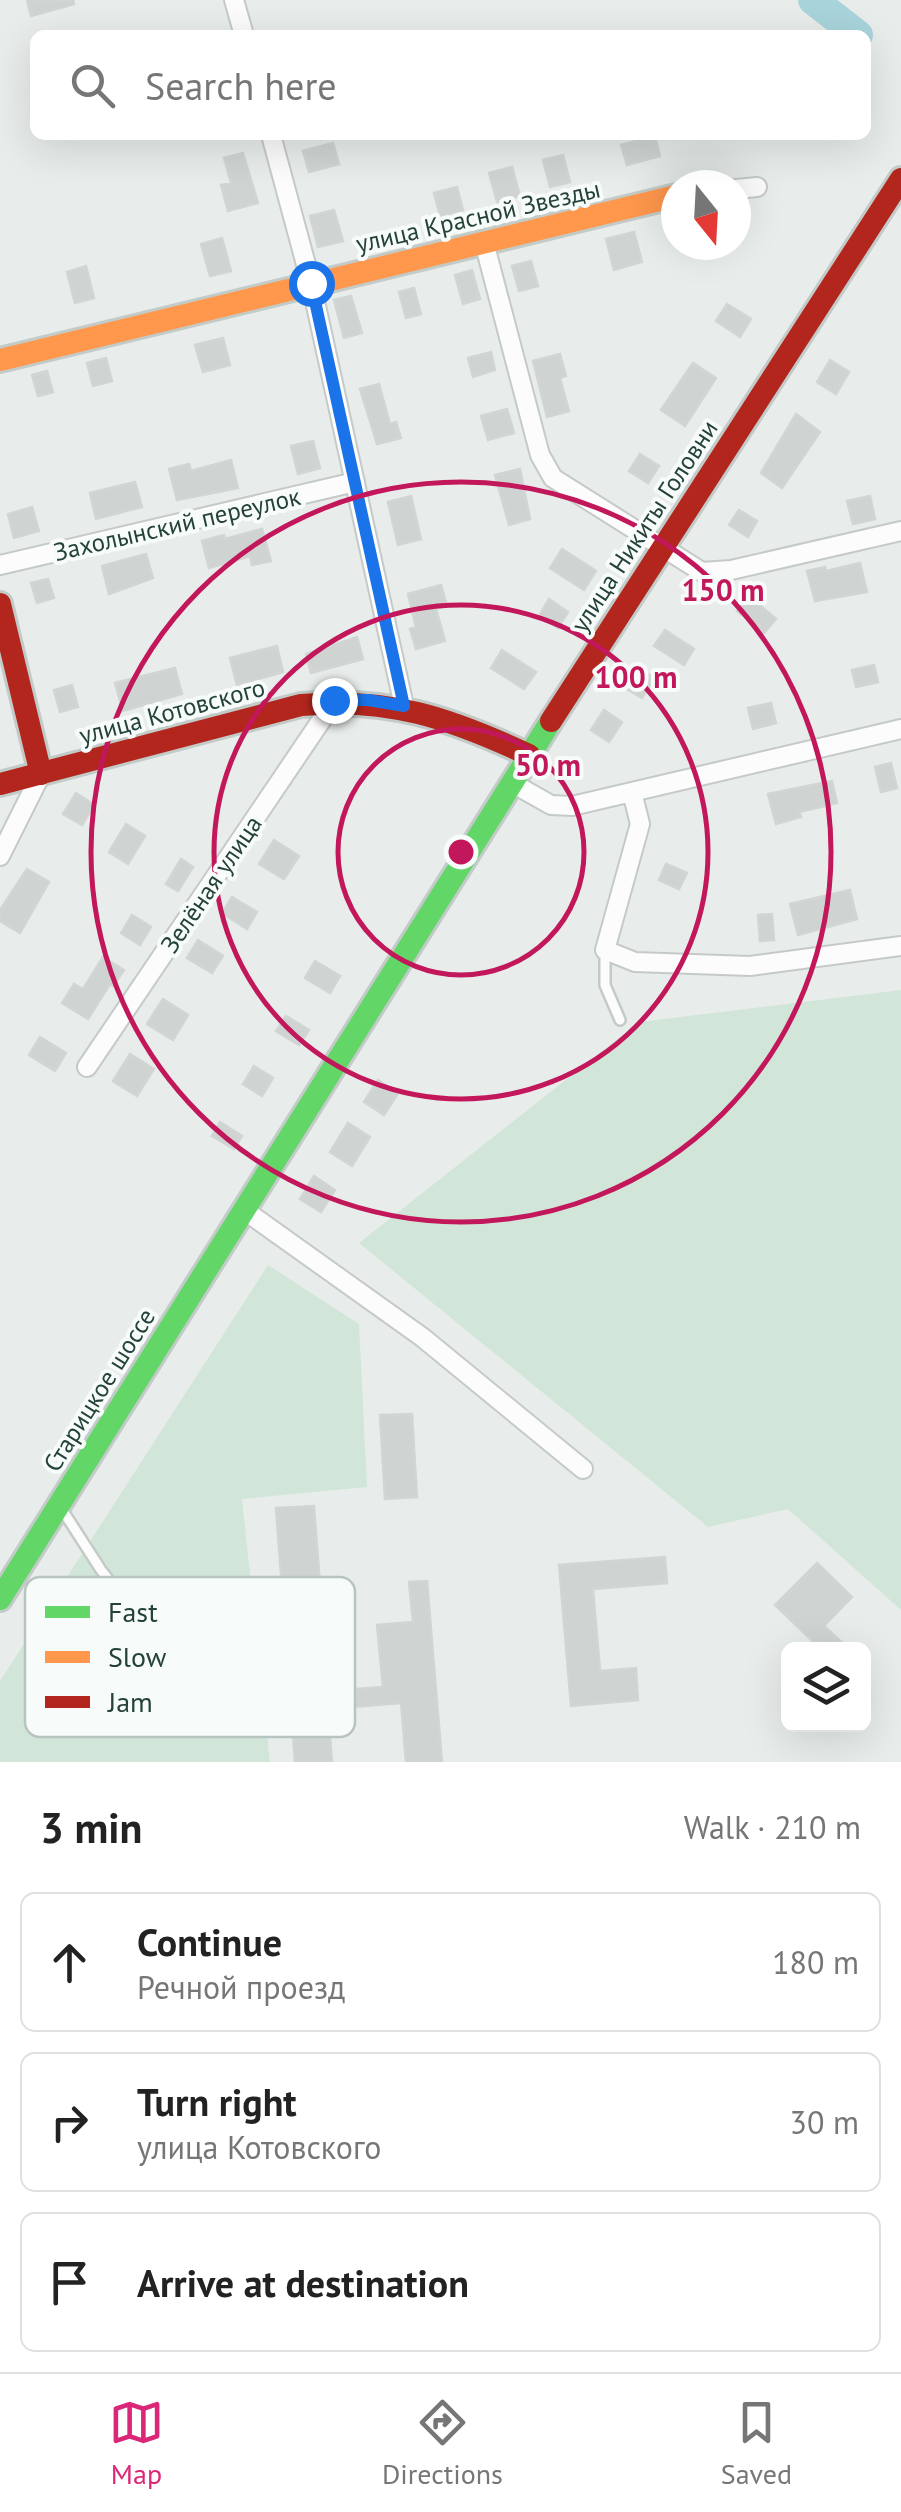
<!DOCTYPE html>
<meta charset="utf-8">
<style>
:root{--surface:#fff;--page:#f6f6f6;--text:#222;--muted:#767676;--line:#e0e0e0;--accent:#db2777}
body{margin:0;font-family:"PT Sans",sans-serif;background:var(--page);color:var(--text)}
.controls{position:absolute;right:30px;bottom:30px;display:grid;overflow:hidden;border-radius:15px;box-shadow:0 10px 40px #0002}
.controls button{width:90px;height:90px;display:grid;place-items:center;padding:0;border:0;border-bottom:2px solid var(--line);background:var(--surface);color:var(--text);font:50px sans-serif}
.compass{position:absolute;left:661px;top:170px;width:90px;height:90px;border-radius:50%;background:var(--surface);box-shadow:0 10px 40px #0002;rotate:162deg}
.stop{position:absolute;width:30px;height:30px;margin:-22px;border:8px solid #1a73e8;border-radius:50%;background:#fff}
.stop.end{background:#1a73e8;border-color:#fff;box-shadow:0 2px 10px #0008}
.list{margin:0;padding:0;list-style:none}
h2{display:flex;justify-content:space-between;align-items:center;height:130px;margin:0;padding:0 40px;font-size:42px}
h2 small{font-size:32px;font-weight:400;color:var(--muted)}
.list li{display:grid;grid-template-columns:65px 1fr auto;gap:30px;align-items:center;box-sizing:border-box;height:140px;margin:0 20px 20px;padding:0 20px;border:2px solid var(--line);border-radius:15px}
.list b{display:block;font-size:38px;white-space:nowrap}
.list p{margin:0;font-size:32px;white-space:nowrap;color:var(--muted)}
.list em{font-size:32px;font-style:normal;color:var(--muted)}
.icon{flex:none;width:55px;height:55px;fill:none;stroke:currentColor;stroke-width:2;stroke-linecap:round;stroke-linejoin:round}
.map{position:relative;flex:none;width:901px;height:1762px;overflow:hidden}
.search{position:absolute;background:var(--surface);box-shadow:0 10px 40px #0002;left:30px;right:30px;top:30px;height:110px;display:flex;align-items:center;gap:25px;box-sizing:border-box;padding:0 35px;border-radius:15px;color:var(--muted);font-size:38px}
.sheet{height:610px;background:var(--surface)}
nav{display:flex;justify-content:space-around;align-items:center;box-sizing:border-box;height:140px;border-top:2px solid var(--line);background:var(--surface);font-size:28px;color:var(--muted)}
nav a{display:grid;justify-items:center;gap:5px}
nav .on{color:var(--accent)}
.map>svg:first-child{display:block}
.green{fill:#d1e6d8}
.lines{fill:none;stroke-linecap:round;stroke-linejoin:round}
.river{stroke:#a9d4db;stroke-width:30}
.building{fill:#cfd4d2;stroke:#d1d6d4;stroke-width:2.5}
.lane-casing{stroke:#c5cac8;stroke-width:14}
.street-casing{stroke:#c5cac8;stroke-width:22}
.fast-casing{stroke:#c3cbc8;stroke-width:28}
.slow-casing{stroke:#c3cbc8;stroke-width:28}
.jam-casing{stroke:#c3cbc8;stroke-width:28}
.lane{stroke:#fcfcfc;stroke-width:9}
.street{stroke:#fcfcfc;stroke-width:18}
.fast{stroke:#63d668;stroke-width:22}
.slow{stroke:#ff974d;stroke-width:22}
.jam{stroke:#b3261e;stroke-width:22}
.route{stroke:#1a73e8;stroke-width:12}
.ring{fill:none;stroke:#c2185b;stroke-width:5}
.labels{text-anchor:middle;stroke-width:8;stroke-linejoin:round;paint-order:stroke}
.street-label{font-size:25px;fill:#24423a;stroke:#f7fbf9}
.key{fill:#f7fbf9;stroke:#b8c4c0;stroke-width:2.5}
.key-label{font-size:28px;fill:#24423a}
.centre{fill:#c2185b;stroke:#f7fbf9;stroke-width:5}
.ring-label{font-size:30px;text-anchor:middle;font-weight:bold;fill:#c2185b;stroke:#f7fbf9;stroke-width:8;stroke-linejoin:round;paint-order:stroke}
</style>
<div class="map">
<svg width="901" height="1762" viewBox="0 0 901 1762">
<rect width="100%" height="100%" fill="#e8edeb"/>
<!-- green -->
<path class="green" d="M 901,990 L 901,1610 L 788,1509 L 708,1527 L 359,1243 L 639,1022 Z
M 268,1265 L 359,1324 L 367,1487 L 242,1499 L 270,1762 L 0,1762 L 0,1681 Z"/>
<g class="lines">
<!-- river -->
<path class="river" d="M 813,0 L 858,35"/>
</g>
<!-- building -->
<path class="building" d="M 27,0 L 73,0 L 74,4 L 31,16 Z
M 655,136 L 660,156 L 627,165 L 621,145 Z
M 333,143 L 339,164 L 309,172 L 303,151 Z
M 243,153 L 258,203 L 228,211 L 221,185 L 231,183 L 224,158 Z
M 563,155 L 570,182 L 550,187 L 543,160 Z
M 512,167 L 520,196 L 497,202 L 489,173 Z
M 457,187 L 463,210 L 440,216 L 434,193 Z
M 334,210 L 343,241 L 318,247 L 310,216 Z
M 634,232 L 642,262 L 614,270 L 606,239 Z
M 222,238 L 231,271 L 210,276 L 201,244 Z
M 531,261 L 538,286 L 519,291 L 512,266 Z
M 86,266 L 94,298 L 75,303 L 67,272 Z
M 472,270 L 480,299 L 463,304 L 455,275 Z
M 414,288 L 421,314 L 406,318 L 399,292 Z
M 351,296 L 362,333 L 344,338 L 334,300 Z
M 727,304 L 751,319 L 740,337 L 716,321 Z
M 223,338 L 230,365 L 203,372 L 195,345 Z
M 491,352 L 495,370 L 473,377 L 468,358 Z
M 560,354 L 566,376 L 560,378 L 569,411 L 547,417 L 533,361 Z
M 106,358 L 112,381 L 93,386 L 87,363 Z
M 830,360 L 849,372 L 836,394 L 817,382 Z
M 693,363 L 716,378 L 685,426 L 661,410 Z
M 47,371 L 53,392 L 38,396 L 32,375 Z
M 379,384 L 390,424 L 396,422 L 401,438 L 377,444 L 360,389 Z
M 507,409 L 514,433 L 488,440 L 481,416 Z
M 796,414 L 820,432 L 782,488 L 761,473 Z
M 313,441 L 320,468 L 298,474 L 291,446 Z
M 640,454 L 659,466 L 648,483 L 629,471 Z
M 231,460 L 238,488 L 177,500 L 169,469 L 189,464 L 191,471 Z
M 520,469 L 530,519 L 509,525 L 495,475 Z
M 135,482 L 142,507 L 96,519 L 90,493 Z
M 411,496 L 421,539 L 398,545 L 388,502 Z
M 870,496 L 875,519 L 853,524 L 847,501 Z
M 32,507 L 39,531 L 14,538 L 8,514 Z
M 739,510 L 757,521 L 748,537 L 729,525 Z
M 262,529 L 271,561 L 252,565 L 250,556 L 209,568 L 202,541 L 224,535 L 225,539 Z
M 562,549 L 596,571 L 584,590 L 550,568 Z
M 146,554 L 153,578 L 109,594 L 102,566 Z
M 860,563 L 867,592 L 815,601 L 807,571 L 825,567 L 826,571 Z
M 48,579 L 54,598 L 37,603 L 31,583 Z
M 441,585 L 447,606 L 436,609 L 445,641 L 416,649 L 410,629 L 416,627 L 408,594 Z
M 749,596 L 776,619 L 764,633 L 737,611 Z
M 549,599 L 568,612 L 558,628 L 539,616 Z
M 665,630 L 694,649 L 684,665 L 654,646 Z
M 357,637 L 363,659 L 311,673 L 306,654 Z
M 277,646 L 283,672 L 237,685 L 230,658 Z
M 502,650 L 536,672 L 524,689 L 491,668 Z
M 874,665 L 878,682 L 856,687 L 852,670 Z
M 637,667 L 655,678 L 642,698 L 624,687 Z
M 175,668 L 182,694 L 123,711 L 115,683 Z
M 72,685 L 78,707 L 60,712 L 54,690 Z
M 771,703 L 776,723 L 753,729 L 748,708 Z
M 604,710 L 622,722 L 609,742 L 591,730 Z
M 891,763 L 897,788 L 881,792 L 875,767 Z
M 832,781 L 837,803 L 799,812 L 801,817 L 776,824 L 768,794 Z
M 76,793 L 94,805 L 82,825 L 63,814 Z
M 126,824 L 145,836 L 128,864 L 109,852 Z
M 274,840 L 299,856 L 284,879 L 259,864 Z
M 181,859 L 193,867 L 178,891 L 166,884 Z
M 666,864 L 687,873 L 679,889 L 659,880 Z
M 27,869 L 49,882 L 20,933 L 0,921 L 0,910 Z
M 850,890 L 857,919 L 798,935 L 790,904 Z
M 232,897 L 257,912 L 247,929 L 222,913 Z
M 772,914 L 774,940 L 760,941 L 758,915 Z
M 132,915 L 151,927 L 140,945 L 121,933 Z
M 198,940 L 223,956 L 212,973 L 187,958 Z
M 103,957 L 124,970 L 113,986 L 110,984 L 88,1019 L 62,1003 L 74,984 L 83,989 Z
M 315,961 L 340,976 L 330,993 L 305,978 Z
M 163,999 L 188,1015 L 173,1040 L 147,1024 Z
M 286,1016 L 309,1030 L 299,1045 L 276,1031 Z
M 40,1037 L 66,1053 L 55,1071 L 29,1055 Z
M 130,1054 L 154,1069 L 137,1096 L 113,1081 Z
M 254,1066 L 273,1078 L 262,1096 L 243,1084 Z
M 378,1080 L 398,1093 L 384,1115 L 364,1102 Z
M 220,1122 L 242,1136 L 234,1149 L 212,1136 Z
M 348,1123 L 370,1137 L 352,1166 L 330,1152 Z
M 314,1176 L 335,1190 L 321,1212 L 300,1199 Z
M 412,1414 L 417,1497 L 385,1499 L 380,1415 Z
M 314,1506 L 328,1691 L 383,1687 L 377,1625 L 413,1622 L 409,1582 L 427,1581 L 442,1762 L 406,1762 L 401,1703 L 328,1709 L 332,1762 L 295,1762 L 276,1508 Z
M 665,1557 L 667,1583 L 593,1589 L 600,1671 L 636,1668 L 638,1700 L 571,1706 L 559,1565 Z
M 817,1563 L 852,1597 L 824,1626 L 850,1650 L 822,1650 L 775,1605 Z"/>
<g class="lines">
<!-- lane casing -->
<g class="lane-casing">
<path id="lane" d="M 605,950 L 605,985 L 620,1020
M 63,1511 L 101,1570 L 178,1667 L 267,1723"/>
</g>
<!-- street casing -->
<g class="street-casing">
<path id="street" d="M 234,0 L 244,35
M 271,135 L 311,283 L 404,706
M 736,189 L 757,187
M 485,246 L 540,455 L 553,478 L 702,572 L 731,570 L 901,531
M 0,565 L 355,482
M 512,783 L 551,805 L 572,806 L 901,729
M 632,792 L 640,824 L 605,950 L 635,962 L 750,966 L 901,946
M 0,856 L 41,774
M 87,1067 L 335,700
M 244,1210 L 422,1337 L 583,1469"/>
</g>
<!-- fast casing -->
<g class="fast-casing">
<path id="fast" d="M 0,1599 L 551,721"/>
</g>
<!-- slow casing -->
<g class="slow-casing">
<path id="slow" d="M 0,360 L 676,196"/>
</g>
<!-- jam casing -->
<g class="jam-casing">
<path id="jam" d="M 0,604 L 41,774
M 551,721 L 901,179
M 0,784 L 301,705 C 389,697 450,718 529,755"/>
</g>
<!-- lane -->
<use href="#lane" class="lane"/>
<!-- street -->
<use href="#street" class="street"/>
<!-- fast -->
<use href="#fast" class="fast"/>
<!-- slow -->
<use href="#slow" class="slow"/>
<!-- jam -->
<use href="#jam" class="jam"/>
</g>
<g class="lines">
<!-- route -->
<path class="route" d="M 311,283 L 404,706 L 368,700 L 334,700"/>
</g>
<!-- distance rings -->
<g class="ring">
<circle cx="461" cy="852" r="123"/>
<circle cx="461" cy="852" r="247"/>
<circle cx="461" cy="852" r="370"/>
</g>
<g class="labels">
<!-- street labels -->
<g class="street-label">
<text transform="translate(478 216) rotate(-13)" y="9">улица Красной Звезды</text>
<text transform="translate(177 524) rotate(-13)" y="9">Захолынский переулок</text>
<text transform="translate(644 526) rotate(-57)" y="9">улица Никиты Головни</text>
<text transform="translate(172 711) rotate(-15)" y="9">улица Котовского</text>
<text transform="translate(211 884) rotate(-56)" y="9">Зелёная улица</text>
<text transform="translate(99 1390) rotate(-58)" y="9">Старицкое шоссе</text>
</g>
</g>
<!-- legend -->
<rect x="25" y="1577" width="330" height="160" rx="15" class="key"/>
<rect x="45" y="1606" width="45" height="12" fill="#63d668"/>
<rect x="45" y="1651" width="45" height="12" fill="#ff974d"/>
<rect x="45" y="1696" width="45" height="12" fill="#b3261e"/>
<g class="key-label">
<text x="108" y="1622">Fast</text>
<text x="108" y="1667">Slow</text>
<text x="108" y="1712">Jam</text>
</g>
<circle cx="461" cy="852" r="15" class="centre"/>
<g class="ring-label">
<text x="723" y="601">150 m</text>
<text x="636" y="688">100 m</text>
<text x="548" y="776">50 m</text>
</g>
</svg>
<div class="controls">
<button><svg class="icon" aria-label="layers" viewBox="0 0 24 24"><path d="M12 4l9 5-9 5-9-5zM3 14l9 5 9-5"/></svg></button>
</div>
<svg class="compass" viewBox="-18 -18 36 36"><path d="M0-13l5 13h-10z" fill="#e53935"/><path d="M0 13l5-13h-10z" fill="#767676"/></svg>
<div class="stop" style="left:311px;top:283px"></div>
<div class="stop end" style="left:334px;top:700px"></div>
<div class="search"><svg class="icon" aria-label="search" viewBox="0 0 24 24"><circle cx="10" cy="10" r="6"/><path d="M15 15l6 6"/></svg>Search here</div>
</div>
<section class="sheet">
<h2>3 min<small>Walk · 210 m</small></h2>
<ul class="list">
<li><svg class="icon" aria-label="ahead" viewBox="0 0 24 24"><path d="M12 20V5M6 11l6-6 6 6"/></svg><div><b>Continue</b><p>Речной проезд</p></div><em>180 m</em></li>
<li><svg class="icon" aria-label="right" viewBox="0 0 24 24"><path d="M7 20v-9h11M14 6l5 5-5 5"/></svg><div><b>Turn right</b><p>улица Котовского</p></div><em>30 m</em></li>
<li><svg class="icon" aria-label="arrive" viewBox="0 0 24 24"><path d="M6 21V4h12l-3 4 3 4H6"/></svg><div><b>Arrive at destination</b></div></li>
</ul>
</section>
<nav>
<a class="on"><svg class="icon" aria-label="map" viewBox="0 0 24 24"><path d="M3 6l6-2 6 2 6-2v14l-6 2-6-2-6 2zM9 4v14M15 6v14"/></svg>Map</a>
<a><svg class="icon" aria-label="directions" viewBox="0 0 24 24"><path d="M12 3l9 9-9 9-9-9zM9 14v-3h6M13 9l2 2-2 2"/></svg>Directions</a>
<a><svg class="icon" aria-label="saved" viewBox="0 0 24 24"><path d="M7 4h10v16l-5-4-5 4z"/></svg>Saved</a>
</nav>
